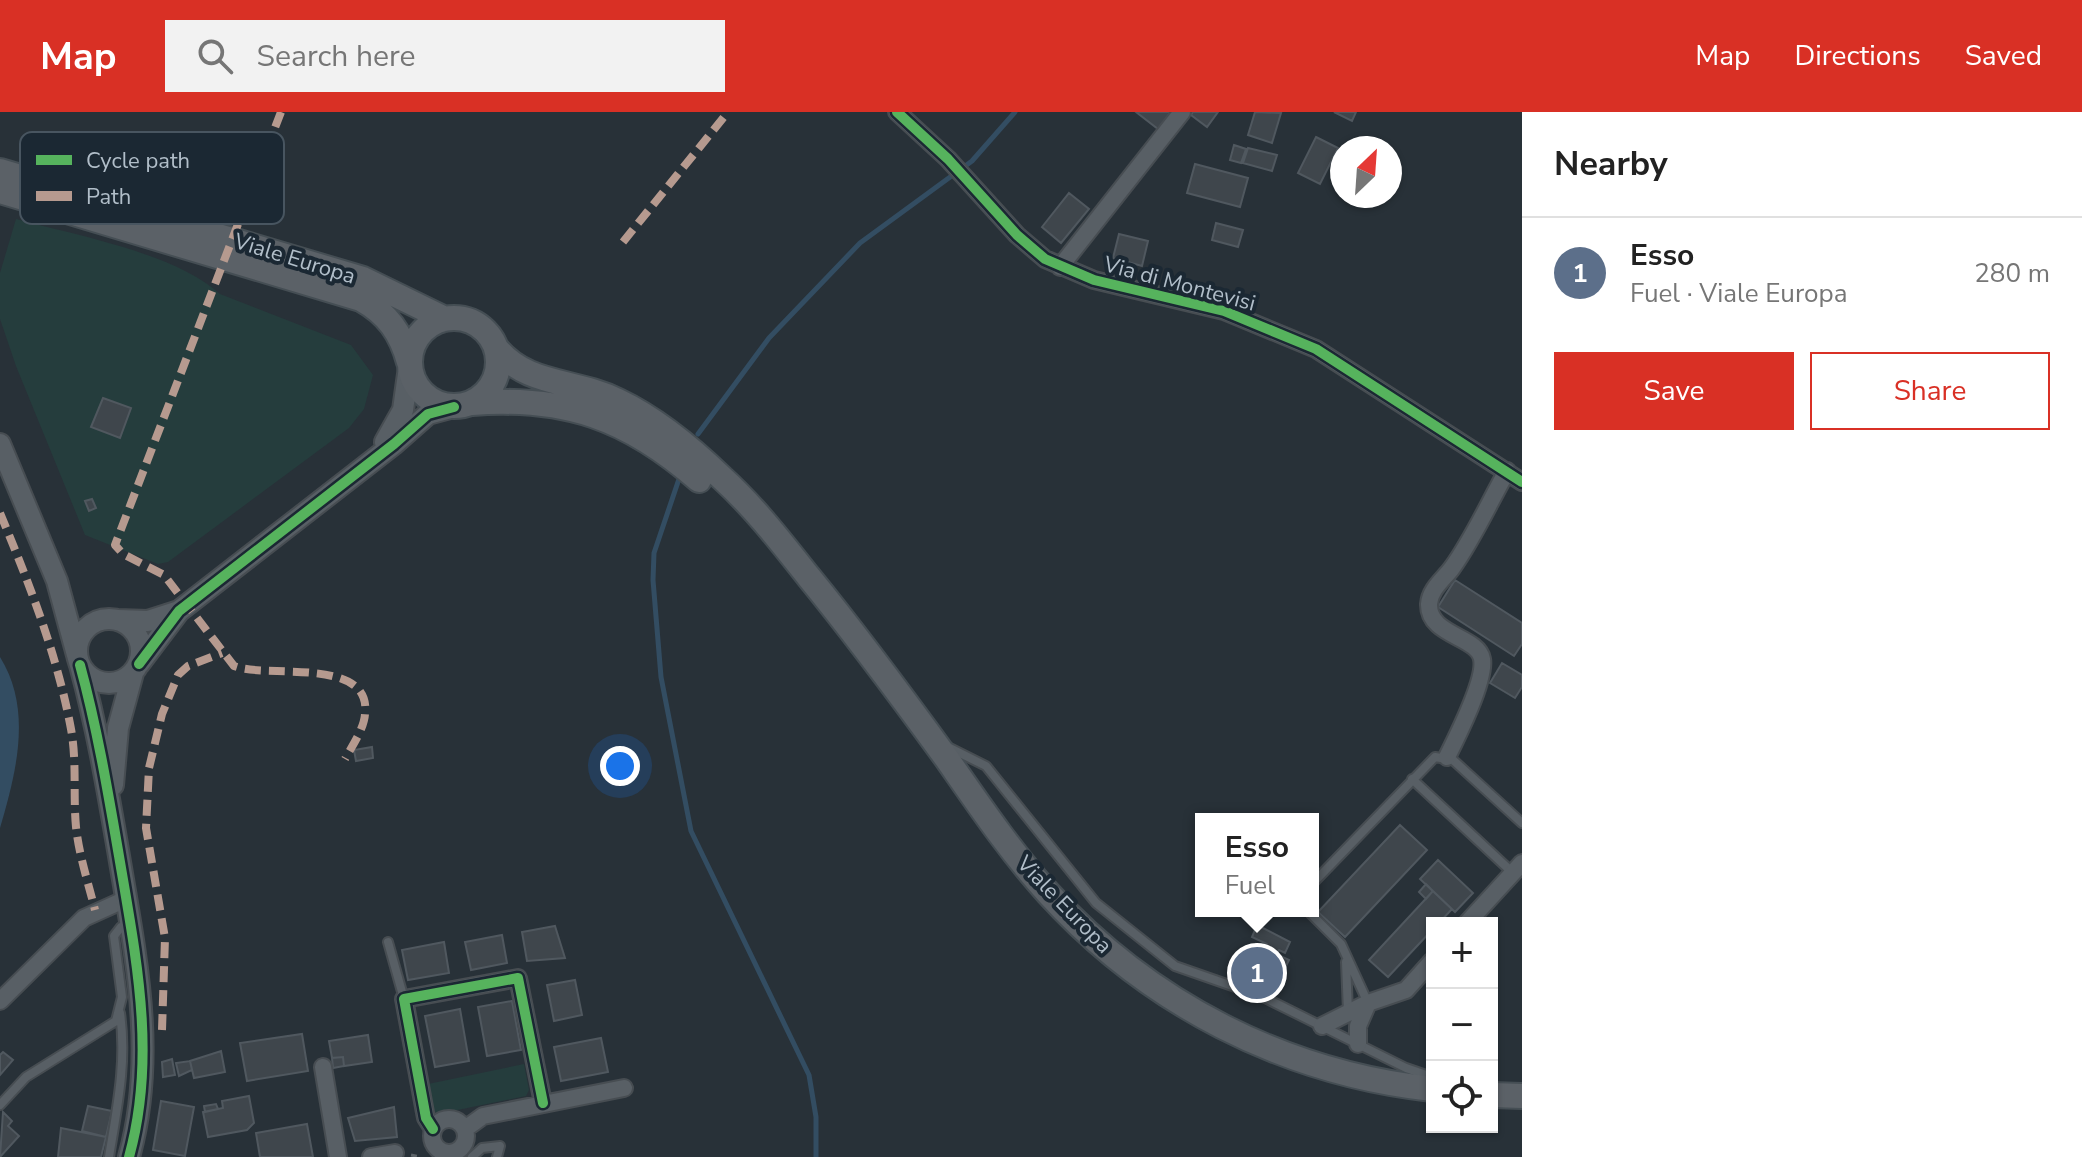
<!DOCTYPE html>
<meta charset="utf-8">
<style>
:root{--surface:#fff;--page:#f2f2f2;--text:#222;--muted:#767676;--line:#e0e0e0;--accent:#d93025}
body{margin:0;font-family:"Nunito Sans",sans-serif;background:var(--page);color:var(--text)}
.controls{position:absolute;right:24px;bottom:24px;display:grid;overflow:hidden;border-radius:0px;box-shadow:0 2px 6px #0004}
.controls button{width:72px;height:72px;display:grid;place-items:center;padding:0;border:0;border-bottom:2px solid var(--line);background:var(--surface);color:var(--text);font:40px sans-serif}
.compass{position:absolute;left:1330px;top:24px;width:72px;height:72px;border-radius:50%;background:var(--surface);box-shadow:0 2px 6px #0004;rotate:25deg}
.you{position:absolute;left:620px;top:654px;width:28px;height:28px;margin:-20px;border:6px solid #fff;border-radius:50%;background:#1a73e8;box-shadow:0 0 0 12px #1a73e833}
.badge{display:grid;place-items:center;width:52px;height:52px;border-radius:50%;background:var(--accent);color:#fff;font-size:26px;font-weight:700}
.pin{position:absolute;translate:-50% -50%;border:4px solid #fff;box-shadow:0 2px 8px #0006}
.popup{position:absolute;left:1195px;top:701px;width:124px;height:104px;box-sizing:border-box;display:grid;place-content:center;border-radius:0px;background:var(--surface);filter:drop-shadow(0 2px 6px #0005);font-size:26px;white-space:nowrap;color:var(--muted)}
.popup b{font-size:30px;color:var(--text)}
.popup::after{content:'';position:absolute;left:50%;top:100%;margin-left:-16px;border:16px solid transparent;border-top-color:var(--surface)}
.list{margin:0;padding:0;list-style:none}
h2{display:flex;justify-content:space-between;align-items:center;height:104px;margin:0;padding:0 32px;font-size:34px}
h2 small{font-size:26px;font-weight:400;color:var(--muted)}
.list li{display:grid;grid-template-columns:52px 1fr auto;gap:24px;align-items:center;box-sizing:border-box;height:112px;padding:0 32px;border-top:2px solid var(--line)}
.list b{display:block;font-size:30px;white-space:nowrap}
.list p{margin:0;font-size:26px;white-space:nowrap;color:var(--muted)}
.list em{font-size:26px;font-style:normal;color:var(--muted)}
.actions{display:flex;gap:16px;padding:24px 32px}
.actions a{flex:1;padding:18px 0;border:2px solid var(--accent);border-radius:0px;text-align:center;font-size:28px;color:var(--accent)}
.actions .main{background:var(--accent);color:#fff}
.icon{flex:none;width:44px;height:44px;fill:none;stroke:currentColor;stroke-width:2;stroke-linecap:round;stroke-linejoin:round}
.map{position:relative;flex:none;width:1522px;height:1045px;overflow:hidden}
header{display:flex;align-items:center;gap:48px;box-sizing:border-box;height:112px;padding:0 40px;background:var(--accent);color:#fff}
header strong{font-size:38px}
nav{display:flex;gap:44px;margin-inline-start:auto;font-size:28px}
.search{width:560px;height:72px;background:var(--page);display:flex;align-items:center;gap:20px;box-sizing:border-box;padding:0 28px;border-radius:0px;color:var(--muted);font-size:30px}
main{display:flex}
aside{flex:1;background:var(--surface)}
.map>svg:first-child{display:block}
.green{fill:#253d3d}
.water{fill:#334d62}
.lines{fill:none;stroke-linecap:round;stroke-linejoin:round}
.stream{stroke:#334d62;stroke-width:5}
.building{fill:#3f464c;stroke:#50585f;stroke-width:2}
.service-casing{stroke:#474d52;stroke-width:12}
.minor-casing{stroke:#474d52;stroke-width:20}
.tertiary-casing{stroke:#474d52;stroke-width:24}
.primary-casing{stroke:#454e54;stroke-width:28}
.path{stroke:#5c6368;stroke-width:3;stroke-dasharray:6 6;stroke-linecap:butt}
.service{stroke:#585f65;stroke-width:8}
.minor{stroke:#585f65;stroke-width:16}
.tertiary{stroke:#585f65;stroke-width:20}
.primary{stroke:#5b6167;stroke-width:24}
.quiet{stroke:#b69a8f;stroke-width:8;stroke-dasharray:16 8;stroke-linecap:butt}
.cycleway-casing{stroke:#1b2833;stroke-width:15}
.cycleway{stroke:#56b35d;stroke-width:10}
.labels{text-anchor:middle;stroke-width:8;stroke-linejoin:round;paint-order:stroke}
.street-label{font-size:22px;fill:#b1bec9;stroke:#1b2833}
.key{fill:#1b2833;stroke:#485560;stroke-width:2}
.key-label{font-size:22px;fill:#b1bec9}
</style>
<header>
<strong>Map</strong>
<div class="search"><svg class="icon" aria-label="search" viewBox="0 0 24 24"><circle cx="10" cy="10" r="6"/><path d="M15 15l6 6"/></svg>Search here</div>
<nav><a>Map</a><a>Directions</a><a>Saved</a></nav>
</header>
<main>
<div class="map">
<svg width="1522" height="1045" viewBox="0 0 1522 1045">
<rect width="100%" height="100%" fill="#283138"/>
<!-- green -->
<path class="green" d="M 16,107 C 75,123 175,141 220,182 L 351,233 L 373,263 L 364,297 L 349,316 L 168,450 L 158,452 L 85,423 L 16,254 L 0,207 L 0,161 Z
M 524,952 L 529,978 L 526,984 L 438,1002 L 432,998 L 428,972 Z"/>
<!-- water -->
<path class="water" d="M 0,545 C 33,598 16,661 0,716 Z"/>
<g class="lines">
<!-- stream -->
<path class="stream" d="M 698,322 L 769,226 L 860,131 L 972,49 L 1015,0
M 681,361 L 654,441 L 653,468 L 661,565 L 691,719 L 809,963 L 816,1005 L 816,1045"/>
</g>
<!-- building -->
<path class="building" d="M 1136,0 L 1171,0 L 1158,17 Z
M 1193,0 L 1218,0 L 1207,15 L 1191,3 Z
M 1255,0 L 1281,1 L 1272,31 L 1248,23 Z
M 1334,0 L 1356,0 L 1352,9 Z
M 1316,25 L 1338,36 L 1320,72 L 1298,61 Z
M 1234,33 L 1246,37 L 1241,51 L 1230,48 Z
M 1248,36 L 1277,43 L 1272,59 L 1243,51 Z
M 1195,52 L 1248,66 L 1240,95 L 1187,81 Z
M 1069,81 L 1089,97 L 1061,131 L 1042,115 Z
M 1216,111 L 1243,118 L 1238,135 L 1212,128 Z
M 1119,122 L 1148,129 L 1142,154 L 1113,146 Z
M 103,286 L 131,296 L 120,326 L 91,315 Z
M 92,387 L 96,396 L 89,399 L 85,389 Z
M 1455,468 L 1522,511 L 1522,532 L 1514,544 L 1438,495 Z
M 1502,551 L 1522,563 L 1522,575 L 1515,586 L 1490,571 Z
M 372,635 L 373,646 L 356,649 L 354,638 Z
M 1400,713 L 1427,738 L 1345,825 L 1318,800 Z
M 1438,748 L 1473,781 L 1455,800 L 1420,767 Z
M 1426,772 L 1433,779 L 1426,787 L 1419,780 Z
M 1433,779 L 1452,797 L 1439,811 L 1432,811 L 1432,818 L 1388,865 L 1369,848 Z
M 1257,813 L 1290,830 L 1285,841 L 1279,838 L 1276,842 L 1289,848 L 1272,882 L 1240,866 L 1256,832 L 1265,837 L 1267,832 L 1252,825 Z
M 555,814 L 565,846 L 527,849 L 522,820 Z
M 502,823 L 507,851 L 471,858 L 465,830 Z
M 444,830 L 449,861 L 408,868 L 402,838 Z
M 575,868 L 582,903 L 554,909 L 547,873 Z
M 512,889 L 521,938 L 487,944 L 478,895 Z
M 460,897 L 469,949 L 435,955 L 425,904 Z
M 302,922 L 308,959 L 247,969 L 240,931 Z
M 368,923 L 372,950 L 344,954 L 343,945 L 332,946 L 329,929 Z
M 601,926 L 608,960 L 561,969 L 554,935 Z
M 221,939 L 225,960 L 194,966 L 190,949 Z
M 3,940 L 13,948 L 0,963 L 0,943 Z
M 343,945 L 344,954 L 333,956 L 332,946 Z
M 172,947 L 175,963 L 163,965 L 162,950 Z
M 190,949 L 192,958 L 179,964 L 176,951 Z
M 249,984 L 254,1011 L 247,1018 L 208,1025 L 203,1000 L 223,996 L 222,989 Z
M 161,989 L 194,995 L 185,1044 L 153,1038 Z
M 216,992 L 218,997 L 205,1000 L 204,994 Z
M 88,994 L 112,999 L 106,1025 L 82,1019 Z
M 394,995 L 397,1025 L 355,1029 L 348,1006 Z
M 3,1000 L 12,1009 L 8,1014 L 19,1024 L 0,1045 Z
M 307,1012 L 313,1045 L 260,1045 L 256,1021 Z
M 61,1016 L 106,1025 L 101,1045 L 58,1045 Z"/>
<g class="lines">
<!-- service casing -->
<g class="service-casing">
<path id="service" d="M 946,634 L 986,654 L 1096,791 L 1175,854 L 1261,884 L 1406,956 L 1432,965
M 1412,667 L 1513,761
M 1313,771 L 1435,645 L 1453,648 L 1522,711
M 1308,799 L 1341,832 L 1368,891
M 388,830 L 404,887
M 1346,850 L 1348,900
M 0,993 L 26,965 L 116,909 L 122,885 L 114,824 L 121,815 L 129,812
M 109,1045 C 117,996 127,950 120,901
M 472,1045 L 482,1036 L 500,1034 L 497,1045"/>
</g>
<!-- minor casing -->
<g class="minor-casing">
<path id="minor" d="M 897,0 L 948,47 L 1017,123 L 1045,147 L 1094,168 L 1224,199 L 1316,237 L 1522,370
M 1060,155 L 1182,0
M 1447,645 C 1457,625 1486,567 1482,547 C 1478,524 1428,524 1429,492 C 1430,477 1444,467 1452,456 C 1473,427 1489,391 1507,359
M 1467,811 L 1522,751
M 0,889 L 84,806 L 126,787
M 1322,914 L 1368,891 L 1406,878 L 1432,849
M 1358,932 L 1358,914 L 1368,891
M 323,955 L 338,1045
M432 1024a17 17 0 1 1 34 0a17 17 0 1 1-34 0Z
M 433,1017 L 426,1006 L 404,887 L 518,866 L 543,991
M 465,1017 L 483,1004 L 624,976
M 371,1045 L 395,1041"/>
</g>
<!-- tertiary casing -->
<g class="tertiary-casing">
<path id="tertiary" d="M 385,330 L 403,298 L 409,255
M 0,332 L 57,469 L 77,543
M77 539a32 32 0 1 1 64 0a32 32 0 1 1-64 0Z
M 118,508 L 148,509 L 179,499
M 139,552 L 179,499 L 394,332 L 428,302 L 454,295
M 80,553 C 97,615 108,680 119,744 C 136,845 157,944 129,1045
M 113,673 L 118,616 L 133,561"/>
</g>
<!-- primary casing -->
<g class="primary-casing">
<path id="primary" d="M 0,59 L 363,167 L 445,207
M 0,79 L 361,187 C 388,202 401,221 409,250
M410 250a44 44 0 1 1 88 0a44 44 0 1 1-88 0Z
M 496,236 C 528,275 574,267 618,289 C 656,307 692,337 722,366 C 755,396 781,430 808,464 C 857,524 902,585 947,647 C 979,693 1010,739 1048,781 C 1148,891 1284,961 1432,977
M 472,291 C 566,284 628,306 699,368
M 1492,983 L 1522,984"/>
</g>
<!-- path -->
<path class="path" d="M 411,1043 L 421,1045"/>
<!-- service -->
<use href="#service" class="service"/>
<!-- minor -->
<use href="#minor" class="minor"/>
<!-- tertiary -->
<use href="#tertiary" class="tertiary"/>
<!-- primary -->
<use href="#primary" class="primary"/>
<!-- quiet -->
<path class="quiet" d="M 281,0 L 115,433 L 123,442 L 164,463 L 234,554 C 267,567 372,544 365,602 C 364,617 352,634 345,647
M 623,130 L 728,0
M 0,401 C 29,471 57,542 71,617 C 77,650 73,682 76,715 C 79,743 88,770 95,798
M 162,918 L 165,826 L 146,716 L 149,656 L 162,602 L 178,563 L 188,554 L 222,541"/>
<!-- cycleway casing -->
<g class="cycleway-casing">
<path id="cycleway" d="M 897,0 L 948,47 L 1017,123 L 1045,147 L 1094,168 L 1224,199 L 1316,237 L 1522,370
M 139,552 L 179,499 L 394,332 L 428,302 L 454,295
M 80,553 C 97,615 108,680 119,744 C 136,845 157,944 129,1045
M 433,1017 L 426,1006 L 404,887 L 518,866 L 543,991"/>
</g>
<!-- cycleway -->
<use href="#cycleway" class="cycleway"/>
</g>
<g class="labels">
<!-- street labels -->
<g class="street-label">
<text transform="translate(295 146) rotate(17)" y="8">Viale Europa</text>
<text transform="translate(1180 171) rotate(15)" y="8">Via di Montevisi</text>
<text transform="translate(1065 792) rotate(46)" y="8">Viale Europa</text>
</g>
</g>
<!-- legend -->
<rect x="20" y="20" width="264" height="92" rx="12" class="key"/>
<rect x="36" y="43" width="36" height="10" fill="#56b35d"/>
<rect x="36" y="79" width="36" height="10" fill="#b69a8f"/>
<g class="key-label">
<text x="86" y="56">Cycle path</text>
<text x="86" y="92">Path</text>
</g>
</svg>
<div class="controls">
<button>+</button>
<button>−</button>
<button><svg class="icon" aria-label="locate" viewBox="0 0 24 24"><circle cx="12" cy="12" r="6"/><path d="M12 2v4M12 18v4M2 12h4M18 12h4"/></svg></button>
</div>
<svg class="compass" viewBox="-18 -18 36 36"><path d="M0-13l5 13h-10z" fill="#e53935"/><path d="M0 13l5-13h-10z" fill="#767676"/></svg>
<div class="you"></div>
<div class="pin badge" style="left:1257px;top:861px;background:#5c6f8a">1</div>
<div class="popup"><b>Esso</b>Fuel</div>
</div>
<aside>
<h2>Nearby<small></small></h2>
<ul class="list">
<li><span class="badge" style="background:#5c6f8a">1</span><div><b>Esso</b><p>Fuel · Viale Europa</p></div><em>280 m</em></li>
</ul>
<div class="actions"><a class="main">Save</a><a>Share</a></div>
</aside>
</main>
